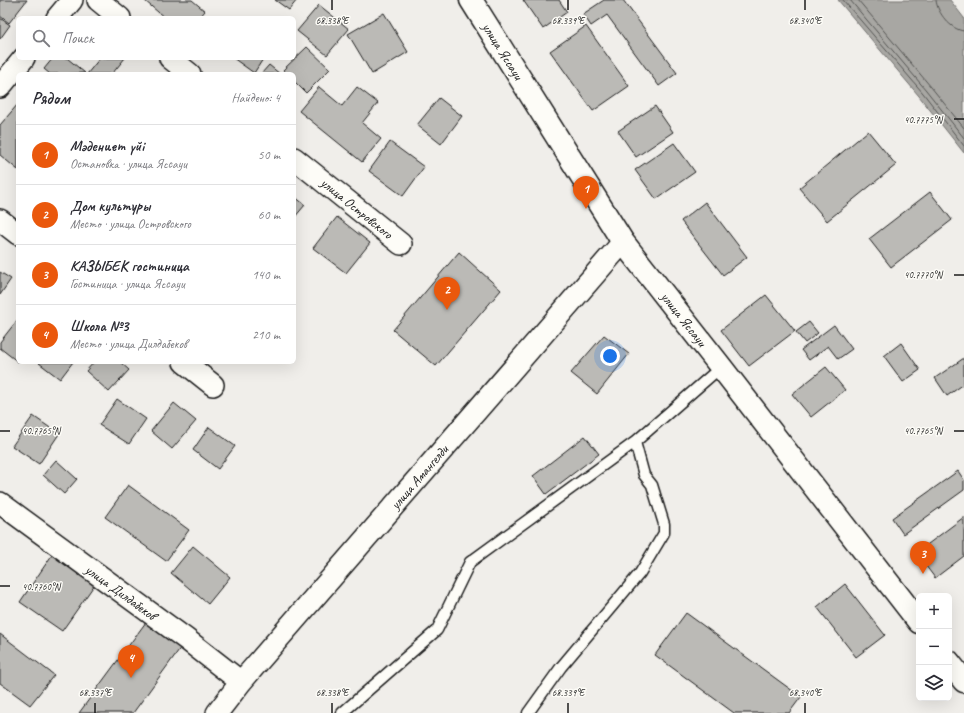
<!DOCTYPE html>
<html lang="ru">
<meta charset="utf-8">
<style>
:root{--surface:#fff;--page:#f7f7f7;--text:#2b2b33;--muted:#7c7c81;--line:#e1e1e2;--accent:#ea580c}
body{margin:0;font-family:Caveat,sans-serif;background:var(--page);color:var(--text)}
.controls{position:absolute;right:12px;bottom:12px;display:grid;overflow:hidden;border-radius:6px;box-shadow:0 4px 16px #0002}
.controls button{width:36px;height:36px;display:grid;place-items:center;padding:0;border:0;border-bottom:1px solid var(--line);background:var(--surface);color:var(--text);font:20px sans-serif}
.you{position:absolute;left:610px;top:356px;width:14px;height:14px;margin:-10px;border:3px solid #fff;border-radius:50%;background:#1a73e8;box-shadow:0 0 0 6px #1a73e833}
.badge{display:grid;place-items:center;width:26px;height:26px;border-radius:50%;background:var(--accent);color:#fff;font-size:13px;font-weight:700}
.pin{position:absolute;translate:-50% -33px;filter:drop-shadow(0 1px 2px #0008)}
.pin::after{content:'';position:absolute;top:21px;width:14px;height:12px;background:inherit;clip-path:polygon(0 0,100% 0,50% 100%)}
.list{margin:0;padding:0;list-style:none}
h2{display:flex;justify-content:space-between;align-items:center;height:52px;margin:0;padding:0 16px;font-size:17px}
h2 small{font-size:13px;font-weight:400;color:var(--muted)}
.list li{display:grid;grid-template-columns:26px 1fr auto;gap:12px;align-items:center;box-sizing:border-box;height:60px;padding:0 16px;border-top:1px solid var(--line)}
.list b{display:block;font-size:15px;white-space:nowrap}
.list p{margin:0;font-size:13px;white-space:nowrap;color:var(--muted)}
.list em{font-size:13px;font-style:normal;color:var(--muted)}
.icon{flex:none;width:22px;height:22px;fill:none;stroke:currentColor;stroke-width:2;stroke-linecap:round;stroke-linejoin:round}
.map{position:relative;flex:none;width:964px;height:713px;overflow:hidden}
.search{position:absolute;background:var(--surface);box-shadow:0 4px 16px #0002;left:16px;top:16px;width:280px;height:44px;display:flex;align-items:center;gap:10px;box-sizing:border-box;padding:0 14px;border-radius:6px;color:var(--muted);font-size:15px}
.panel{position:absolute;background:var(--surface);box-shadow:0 4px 16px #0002;left:16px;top:72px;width:280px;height:292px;border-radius:6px}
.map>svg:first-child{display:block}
.water{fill:#a8a7a3;stroke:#706f6d}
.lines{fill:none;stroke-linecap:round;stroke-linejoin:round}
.shore{stroke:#545452;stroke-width:1}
.building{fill:#bbbab6;stroke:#1c1c1c}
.lane-casing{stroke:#1c1c1c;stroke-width:13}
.street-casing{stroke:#1c1c1c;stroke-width:24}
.secondary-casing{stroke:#1c1c1c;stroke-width:25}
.lane{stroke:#fdfcf7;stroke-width:10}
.street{stroke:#fdfcf7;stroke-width:21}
.secondary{stroke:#fdfcf7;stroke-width:22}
.ticks{fill:none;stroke:#1c1c1c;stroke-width:1.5}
.labels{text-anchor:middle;stroke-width:3;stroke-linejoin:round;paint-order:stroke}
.street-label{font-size:14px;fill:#1c1c1c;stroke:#fdfcf7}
.ticks-label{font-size:10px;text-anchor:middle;fill:#1c1c1c;stroke:#fdfcf7;stroke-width:3;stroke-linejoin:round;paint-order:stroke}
</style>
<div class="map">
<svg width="964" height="713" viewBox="0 0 964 713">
<rect width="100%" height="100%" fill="#f0eeea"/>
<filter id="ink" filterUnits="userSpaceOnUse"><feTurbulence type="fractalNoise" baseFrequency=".025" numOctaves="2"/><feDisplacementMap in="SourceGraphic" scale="8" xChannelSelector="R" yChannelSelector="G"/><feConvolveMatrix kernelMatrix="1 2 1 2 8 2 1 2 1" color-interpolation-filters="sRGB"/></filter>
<g filter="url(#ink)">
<!-- water -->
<path class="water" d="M 838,0 L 950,0 L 964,18 L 964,153 L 919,96 Z"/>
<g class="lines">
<!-- shore -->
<path class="shore" d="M 843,0 L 923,93 L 964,146
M 850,0 L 926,90 L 964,138
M 858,0 L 931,87 L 964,128
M 936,0 C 937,13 951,30 964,31"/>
</g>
<!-- building -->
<path class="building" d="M 0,0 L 27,0 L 9,23 L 0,16 Z
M 146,0 L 192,0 L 205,11 L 199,18 L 165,18 L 145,1 Z
M 275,0 L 297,0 L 289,10 Z
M 523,0 L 559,0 L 567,12 L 543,29 Z
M 604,0 L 623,0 L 677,73 L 659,86 L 607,15 L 591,26 L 583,14 Z
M 319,5 L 349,29 L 327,55 L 297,31 Z
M 384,13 L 408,52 L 372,74 L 348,34 Z
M 0,18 L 10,25 L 0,39 Z
M 586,26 L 629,86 L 593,111 L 550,51 Z
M 307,47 L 330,69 L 306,93 L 294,81 L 294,74 L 287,74 L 283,70 Z
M 53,58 L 67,58 L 85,73 L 50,74 L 44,69 Z
M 100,58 L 125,58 L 112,74 L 87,74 Z
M 233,58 L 262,58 L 263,59 L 254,73 Z
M 269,65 L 280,74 L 261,74 Z
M 319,87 L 342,106 L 357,87 L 378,103 L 362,123 L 381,139 L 362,162 L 299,111 Z
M 439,98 L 462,116 L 441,144 L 417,125 Z
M 18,104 L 18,170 L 0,155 L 0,125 Z
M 655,106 L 673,132 L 636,157 L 618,131 Z
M 868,131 L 896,165 L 827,221 L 799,188 Z
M 390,142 L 424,167 L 403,196 L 369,171 Z
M 674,143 L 695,172 L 656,199 L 635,170 Z
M 930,192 L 952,220 L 891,267 L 869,239 Z
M 294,196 L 305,205 L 294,218 Z
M 705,202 L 747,257 L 723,275 L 681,221 Z
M 337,217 L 370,243 L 346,273 L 313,248 Z
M 459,252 L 501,290 L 436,366 L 393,330 Z
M 0,272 L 11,279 L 0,295 Z
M 766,295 L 795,331 L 749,366 L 721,330 Z
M 18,319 L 18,362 L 0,348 L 0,342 Z
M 809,322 L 818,333 L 805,343 L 796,332 Z
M 834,325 L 852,349 L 838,359 L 828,346 L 809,360 L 801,350 Z
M 604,335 L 629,354 L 597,394 L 571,373 Z
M 901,343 L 920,370 L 903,382 L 884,356 Z
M 964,358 L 964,384 L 947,396 L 935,378 Z
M 40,362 L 73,362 L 60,379 L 39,363 Z
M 94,362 L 120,362 L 129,370 L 109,392 L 86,371 Z
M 826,367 L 845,390 L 811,417 L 792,394 Z
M 117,399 L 146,419 L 129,444 L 99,425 Z
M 174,403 L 196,421 L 172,449 L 151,431 Z
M 33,416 L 59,434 L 39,464 L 12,446 Z
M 209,427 L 235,446 L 218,469 L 193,450 Z
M 585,436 L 599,454 L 546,494 L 533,476 Z
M 56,460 L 77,479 L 64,494 L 43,475 Z
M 958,471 L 964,480 L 964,490 L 903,534 L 892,518 Z
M 128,485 L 189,530 L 166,561 L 105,517 Z
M 964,517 L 964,556 L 935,578 L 916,553 Z
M 193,546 L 230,577 L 208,604 L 171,573 Z
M 52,555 L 95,584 L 62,631 L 20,602 Z
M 845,584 L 885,635 L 856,657 L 817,607 Z
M 686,613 L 801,697 L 789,713 L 734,713 L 655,655 Z
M 149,618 L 184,643 L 133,713 L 79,713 Z
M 0,634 L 54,675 L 30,705 L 0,683 Z"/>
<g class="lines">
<!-- lane casing -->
<g class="lane-casing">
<path id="lane" d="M 342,713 L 437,630 L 470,562 L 635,442
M 528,713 L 561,667 L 640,573 L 664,533 L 664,524 L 652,485 L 644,475 L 635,442 L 721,367"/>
</g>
<!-- street casing -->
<g class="street-casing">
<path id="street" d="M 98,0 L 120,18
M 57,18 L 72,0
M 170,58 L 190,74
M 0,87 L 24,58
M 294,158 L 401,244
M 0,220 L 18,234
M 184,362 L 213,385
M 0,503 L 186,639 L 241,682
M 217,713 L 241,682 L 623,242"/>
</g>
<!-- secondary casing -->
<g class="secondary-casing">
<path id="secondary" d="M 471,0 L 623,242 L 721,367 L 919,622
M 949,662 L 964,681"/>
</g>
<!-- lane -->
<use href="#lane" class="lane"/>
<!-- street -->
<use href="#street" class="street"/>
<!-- secondary -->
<use href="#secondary" class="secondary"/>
</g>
</g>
<!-- ticks -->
<path class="ticks" d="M 332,0 L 332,10M 568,0 L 568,10M 805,0 L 805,10M 954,119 L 964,119M 954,275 L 964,275M 0,431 L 10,431M 954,431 L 964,431M 0,586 L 10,586M 95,703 L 95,713M 332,703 L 332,713M 568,703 L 568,713M 805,703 L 805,713"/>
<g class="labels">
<!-- street labels -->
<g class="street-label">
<text transform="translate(503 51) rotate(58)" y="5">улица Яссауи</text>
<text transform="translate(357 208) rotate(39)" y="5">улица Островского</text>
<text transform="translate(684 319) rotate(52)" y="5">улица Яссауи</text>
<text transform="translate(419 477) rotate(-49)" y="5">улица Амангелди</text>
<text transform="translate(121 592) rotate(36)" y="5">улица Дилдабеков</text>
</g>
</g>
<g class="ticks-label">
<text x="332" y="24">68.338°E</text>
<text x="568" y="24">68.339°E</text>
<text x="805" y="24">68.340°E</text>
<text x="923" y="123">40.7775°N</text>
<text x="923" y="278">40.7770°N</text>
<text x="41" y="434">40.7765°N</text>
<text x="923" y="434">40.7765°N</text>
<text x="41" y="590">40.7760°N</text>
<text x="95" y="696">68.337°E</text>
<text x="332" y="696">68.338°E</text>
<text x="568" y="696">68.339°E</text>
<text x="805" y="696">68.340°E</text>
</g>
</svg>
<div class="controls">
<button>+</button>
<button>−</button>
<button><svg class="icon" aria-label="layers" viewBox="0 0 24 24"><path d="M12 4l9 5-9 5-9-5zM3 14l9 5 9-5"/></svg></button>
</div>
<div class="you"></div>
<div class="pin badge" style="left:586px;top:209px">1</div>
<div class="pin badge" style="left:447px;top:310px">2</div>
<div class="pin badge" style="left:923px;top:574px">3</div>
<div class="pin badge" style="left:131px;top:678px">4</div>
<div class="search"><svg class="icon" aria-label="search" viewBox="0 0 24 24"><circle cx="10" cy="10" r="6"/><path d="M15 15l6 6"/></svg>Поиск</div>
<section class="panel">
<h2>Рядом<small>Найдено: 4</small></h2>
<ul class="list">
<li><span class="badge">1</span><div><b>Мәдениет үйі</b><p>Остановка · улица Яссауи</p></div><em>50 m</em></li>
<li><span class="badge">2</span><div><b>Дом культуры</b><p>Место · улица Островского</p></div><em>60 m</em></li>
<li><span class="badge">3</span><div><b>КАЗЫБЕК гостиница</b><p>Гостиница · улица Яссауи</p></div><em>140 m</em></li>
<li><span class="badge">4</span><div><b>Школа №3</b><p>Место · улица Дилдабеков</p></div><em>210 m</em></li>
</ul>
</section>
</div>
